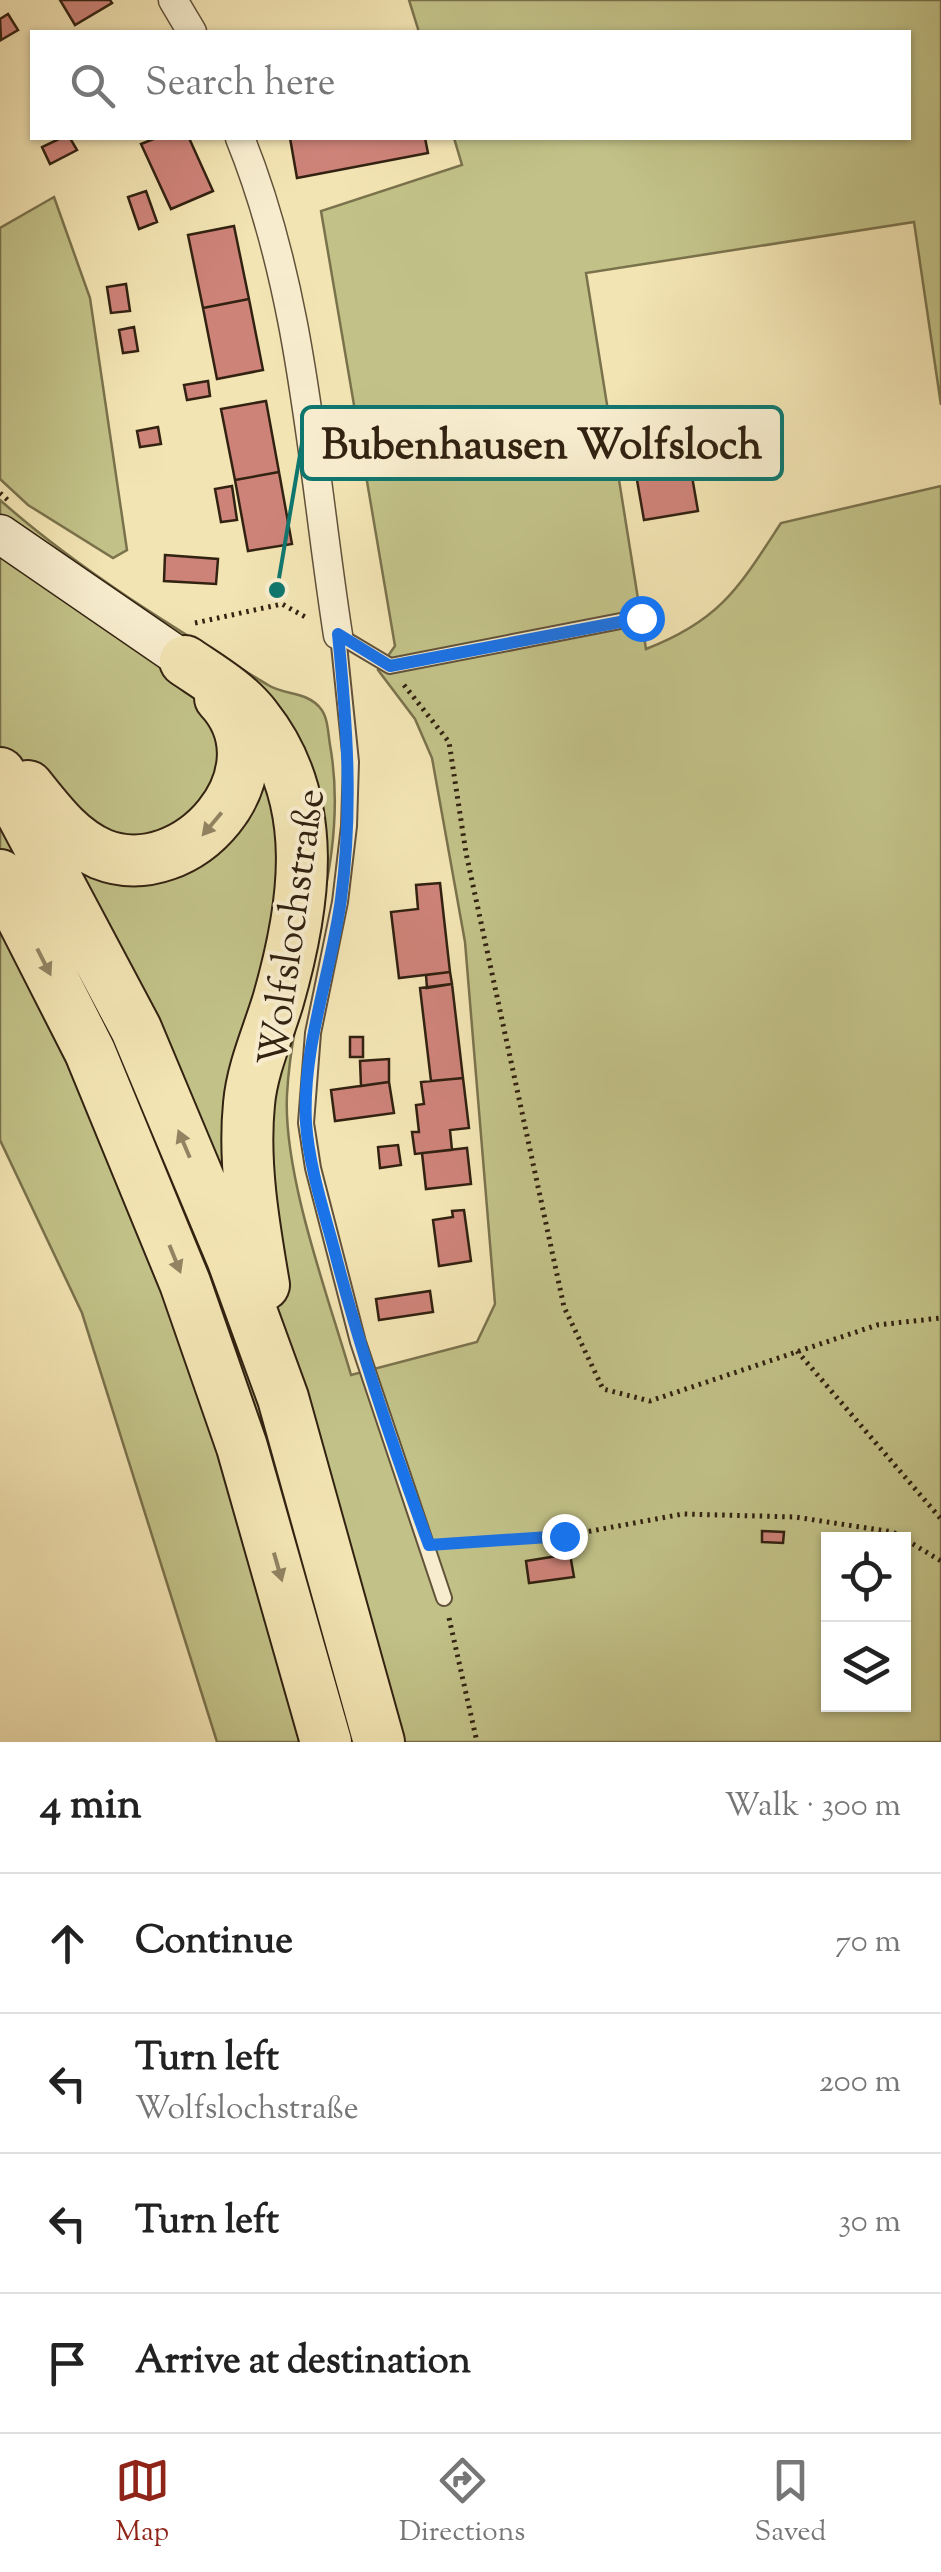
<!DOCTYPE html>
<meta charset="utf-8">
<style>
:root{--surface:#fff;--page:#f6f6f6;--text:#222;--muted:#767676;--line:#e0e0e0;--accent:#8f2418}
body{margin:0;font-family:"Sorts Mill Goudy",serif;background:var(--page);color:var(--text)}
.controls{position:absolute;right:30px;bottom:30px;display:grid;overflow:hidden;border-radius:0px;box-shadow:0 2px 8px #0004}
.controls button{width:90px;height:90px;display:grid;place-items:center;padding:0;border:0;border-bottom:2px solid var(--line);background:var(--surface);color:var(--text);font:50px sans-serif}
.stop{position:absolute;width:30px;height:30px;margin:-22px;border:8px solid #1a73e8;border-radius:50%;background:#fff}
.stop.end{background:#1a73e8;border-color:#fff;box-shadow:0 2px 10px #0008}
.list{margin:0;padding:0;list-style:none}
h2{display:flex;justify-content:space-between;align-items:center;height:130px;margin:0;padding:0 40px;font-size:42px}
h2 small{font-size:32px;font-weight:400;color:var(--muted)}
.list li{display:grid;grid-template-columns:65px 1fr auto;gap:30px;align-items:center;box-sizing:border-box;height:140px;padding:0 40px;border-top:2px solid var(--line)}
.list b{display:block;font-size:38px;white-space:nowrap}
.list p{margin:0;font-size:32px;white-space:nowrap;color:var(--muted)}
.list em{font-size:32px;font-style:normal;color:var(--muted)}
.icon{flex:none;width:55px;height:55px;fill:none;stroke:currentColor;stroke-width:2;stroke-linecap:round;stroke-linejoin:round}
.map{position:relative;flex:none;width:941px;height:1742px;overflow:hidden}
.search{position:absolute;background:var(--surface);box-shadow:0 2px 8px #0004;left:30px;right:30px;top:30px;height:110px;display:flex;align-items:center;gap:25px;box-sizing:border-box;padding:0 35px;border-radius:0px;color:var(--muted);font-size:38px}
.sheet{height:690px;background:var(--surface)}
nav{display:flex;justify-content:space-around;align-items:center;box-sizing:border-box;height:140px;border-top:2px solid var(--line);background:var(--surface);font-size:28px;color:var(--muted)}
nav a{display:grid;justify-items:center;gap:5px}
nav .on{color:var(--accent)}
.map>svg:first-child{display:block}
.green{fill:#c2c288;stroke:#7a724c;stroke-width:2.5;fill-rule:evenodd}
.building{fill:#ce8379;stroke:#322211;stroke-width:2.5}
.lines{fill:none;stroke-linecap:round;stroke-linejoin:round}
.lane-casing{stroke:#62523a;stroke-width:18}
.street-casing{stroke:#62523a;stroke-width:31}
.secondary-casing{stroke:#322211;stroke-width:41}
.highway-casing{stroke:#322211;stroke-width:54}
.path{stroke:#322211;stroke-width:5;stroke-dasharray:2.5 5;stroke-linecap:butt}
.lane{stroke:#f7edce;stroke-width:14}
.street{stroke:#f7edce;stroke-width:28}
.secondary{stroke:#f7edce;stroke-width:38}
.highway{stroke:#f3e4b3;stroke-width:50}
.oneway{fill:#928362}
.route{stroke:#1a73e8;stroke-width:12}
.labels{text-anchor:middle;stroke-width:8;stroke-linejoin:round;paint-order:stroke}
.street-label{font-size:40px;fill:#322211;stroke:#f7edce}
.leader{fill:none;stroke:#0f766e;stroke-width:4}
.callout-dot{fill:#0f766e;stroke:#f7edce;stroke-width:4}
.callout{fill:#f7edce;stroke:#0f766e;stroke-width:4}
.callout-label{font-size:42px;text-anchor:middle;font-weight:bold;fill:#322211}
</style>
<div class="map">
<svg width="941" height="1742" viewBox="0 0 941 1742">
<rect width="100%" height="100%" fill="#f3e4b3"/>
<filter id="stains"><feTurbulence type="fractalNoise" baseFrequency=".002" numOctaves="4"/><feColorMatrix values="0 0 0 0 .2 0 0 0 0 .09 0 0 0 0 .02 0 0 0 .5 -.17"/></filter>
<radialGradient id="worn" r=".72"><stop offset=".6" stop-color="#630" stop-opacity="0"/><stop offset="1" stop-color="#630" stop-opacity=".3"/></radialGradient>
<!-- green -->
<path class="green" d="M 409,0 L 941,0 L 941,405 L 914,222 L 586,273 L 646,649 C 721,620 739,587 781,523 L 941,486 L 941,1742 L 217,1742 L 82,1313 L 0,1140 L 0,500 C 80,571 176,629 268,685 C 286,696 307,691 321,709 C 328,718 328,733 330,745 C 352,866 293,976 287,1095 C 283,1175 328,1296 351,1375 L 477,1342 L 495,1304 L 465,942 L 432,758 L 415,719 L 378,670 L 395,646 L 321,211 L 462,165 L 454,138 L 908,138 L 908,32 L 419,32 ZM 828,1540 L 904,1540 L 904,1704 L 828,1704 Z
M 54,197 L 90,298 L 127,550 L 113,558 L 28,505 L 0,479 L 0,228 Z"/>
<!-- building -->
<path class="building" d="M 60,0 L 110,0 L 112,3 L 75,25 Z
M 8,14 L 18,30 L 1,40 L 0,19 Z
M 61,138 L 70,138 L 77,150 L 50,164 L 42,147 Z
M 156,138 L 189,138 L 213,191 L 171,209 L 141,144 Z
M 290,138 L 425,138 L 428,153 L 297,178 Z
M 146,191 L 157,222 L 139,229 L 128,197 Z
M 234,226 L 249,299 L 203,308 L 188,235 Z
M 126,284 L 130,311 L 111,313 L 107,287 Z
M 249,299 L 263,370 L 217,379 L 203,308 Z
M 134,327 L 138,351 L 123,353 L 119,330 Z
M 208,381 L 210,396 L 187,400 L 184,385 Z
M 266,401 L 279,472 L 235,480 L 221,409 Z
M 681,413 L 698,511 L 644,520 L 627,423 Z
M 158,427 L 161,444 L 140,447 L 137,431 Z
M 279,472 L 292,544 L 248,551 L 235,480 Z
M 232,486 L 237,520 L 221,522 L 215,489 Z
M 165,555 L 218,559 L 216,584 L 164,581 Z
M 440,883 L 450,972 L 399,978 L 391,912 L 418,909 L 416,885 Z
M 450,972 L 452,984 L 427,988 L 426,975 Z
M 452,984 L 463,1078 L 431,1081 L 420,988 Z
M 350,1037 L 363,1037 L 363,1057 L 350,1057 Z
M 389,1059 L 389,1082 L 361,1086 L 360,1061 Z
M 463,1078 L 469,1128 L 450,1130 L 452,1150 L 415,1154 L 412,1132 L 419,1132 L 416,1105 L 424,1104 L 421,1082 Z
M 389,1082 L 394,1113 L 335,1121 L 331,1090 Z
M 398,1145 L 401,1165 L 380,1168 L 378,1147 Z
M 467,1148 L 471,1184 L 426,1189 L 422,1153 Z
M 464,1210 L 471,1261 L 439,1266 L 433,1220 L 453,1217 L 452,1211 Z
M 430,1291 L 433,1312 L 379,1320 L 376,1299 Z
M 762,1531 L 784,1532 L 783,1543 L 762,1542 Z
M 570,1554 L 574,1577 L 529,1583 L 526,1561 Z"/>
<g class="lines">
<!-- lane casing -->
<g class="lane-casing">
<path id="lane" d="M 338,635 L 351,762 L 349,826 L 340,902 L 313,1033 L 306,1123 L 313,1168 L 358,1342 L 444,1598
M 338,635 L 390,666 L 641,617"/>
</g>
<!-- street casing -->
<g class="street-casing">
<path id="street" d="M 173,0 L 192,32
M 240,138 C 304,296 312,468 338,635"/>
</g>
<!-- secondary casing -->
<g class="secondary-casing">
<path id="secondary" d="M 0,534 L 185,661"/>
</g>
<!-- highway casing -->
<g class="highway-casing">
<path id="highway" d="M 185,661 C 210,678 238,694 256,718 C 322,801 305,907 278,1001 C 268,1034 252,1069 249,1104 C 243,1163 254,1226 264,1285
M 0,773 L 136,1029 L 232,1258 L 283,1398 L 379,1742
M 28,786 C 49,812 69,840 101,854 C 188,889 289,771 220,698
M 0,875 L 90,1052 L 185,1283 L 242,1447 L 326,1742"/>
</g>
<!-- path -->
<path class="path" d="M 0,493 L 11,503
M 195,623 L 282,604 L 309,619
M 404,685 L 449,742 L 466,853 L 564,1307 L 603,1389 L 650,1401 L 877,1325 L 941,1318
M 797,1351 L 941,1519
M 447,1544 L 564,1536 L 683,1514 L 795,1517 L 893,1532 L 941,1561
M 449,1618 L 477,1742"/>
<!-- lane -->
<use href="#lane" class="lane"/>
<!-- street -->
<use href="#street" class="street"/>
<!-- secondary -->
<use href="#secondary" class="secondary"/>
<!-- highway -->
<use href="#highway" class="highway"/>
</g>
<!-- one-way arrows -->
<defs><path id="oneway-solid" d="M-6-.8H1V-3.2L6.5 0L1 3.2V.8H-6Z" transform="scale(2.5)"/></defs>
<g class="oneway">
<use href="#oneway-solid" transform="translate(212 824) rotate(130)"/>
<use href="#oneway-solid" transform="translate(44 962) rotate(63)"/>
<use href="#oneway-solid" transform="translate(184 1144) rotate(-113)"/>
<use href="#oneway-solid" transform="translate(175 1259) rotate(68)"/>
<use href="#oneway-solid" transform="translate(278 1567) rotate(74)"/>
</g>
<g class="lines">
<!-- route -->
<path class="route" d="M 564,1536 L 429,1545 C 393,1448 360,1350 334,1249 C 323,1208 309,1166 306,1123 C 302,1047 331,974 341,899 C 353,809 347,724 338,634 L 390,666 L 641,618"/>
</g>
<g class="labels">
<!-- street labels -->
<g class="street-label">
<text transform="translate(290 927) rotate(-82)" y="14">Wolfslochstraße</text>
</g>
</g>
<!-- callouts -->
<path class="leader" d="M277 590L302 443"/>
<circle class="callout-dot" cx="277" cy="590" r="10"/>
<rect class="callout" x="302" y="407" width="480" height="72" rx="10"/>
<g class="callout-label">
<text x="542" y="458">Bubenhausen Wolfsloch</text>
</g>
<rect width="100%" height="100%" filter="url(#stains)"/>
<rect width="100%" height="100%" fill="url(#worn)"/>
</svg>
<div class="controls">
<button><svg class="icon" aria-label="locate" viewBox="0 0 24 24"><circle cx="12" cy="12" r="6"/><path d="M12 2v4M12 18v4M2 12h4M18 12h4"/></svg></button>
<button><svg class="icon" aria-label="layers" viewBox="0 0 24 24"><path d="M12 4l9 5-9 5-9-5zM3 14l9 5 9-5"/></svg></button>
</div>
<div class="stop" style="left:641px;top:618px"></div>
<div class="stop end" style="left:564px;top:1536px"></div>
<div class="search"><svg class="icon" aria-label="search" viewBox="0 0 24 24"><circle cx="10" cy="10" r="6"/><path d="M15 15l6 6"/></svg>Search here</div>
</div>
<section class="sheet">
<h2>4 min<small>Walk · 300 m</small></h2>
<ul class="list">
<li><svg class="icon" aria-label="ahead" viewBox="0 0 24 24"><path d="M12 20V5M6 11l6-6 6 6"/></svg><div><b>Continue</b></div><em>70 m</em></li>
<li><svg class="icon" aria-label="left" viewBox="0 0 24 24"><path d="M17 20v-9H6M10 6l-5 5 5 5"/></svg><div><b>Turn left</b><p>Wolfslochstraße</p></div><em>200 m</em></li>
<li><svg class="icon" aria-label="left" viewBox="0 0 24 24"><path d="M17 20v-9H6M10 6l-5 5 5 5"/></svg><div><b>Turn left</b></div><em>30 m</em></li>
<li><svg class="icon" aria-label="arrive" viewBox="0 0 24 24"><path d="M6 21V4h12l-3 4 3 4H6"/></svg><div><b>Arrive at destination</b></div></li>
</ul>
</section>
<nav>
<a class="on"><svg class="icon" aria-label="map" viewBox="0 0 24 24"><path d="M3 6l6-2 6 2 6-2v14l-6 2-6-2-6 2zM9 4v14M15 6v14"/></svg>Map</a>
<a><svg class="icon" aria-label="directions" viewBox="0 0 24 24"><path d="M12 3l9 9-9 9-9-9zM9 14v-3h6M13 9l2 2-2 2"/></svg>Directions</a>
<a><svg class="icon" aria-label="saved" viewBox="0 0 24 24"><path d="M7 4h10v16l-5-4-5 4z"/></svg>Saved</a>
</nav>
